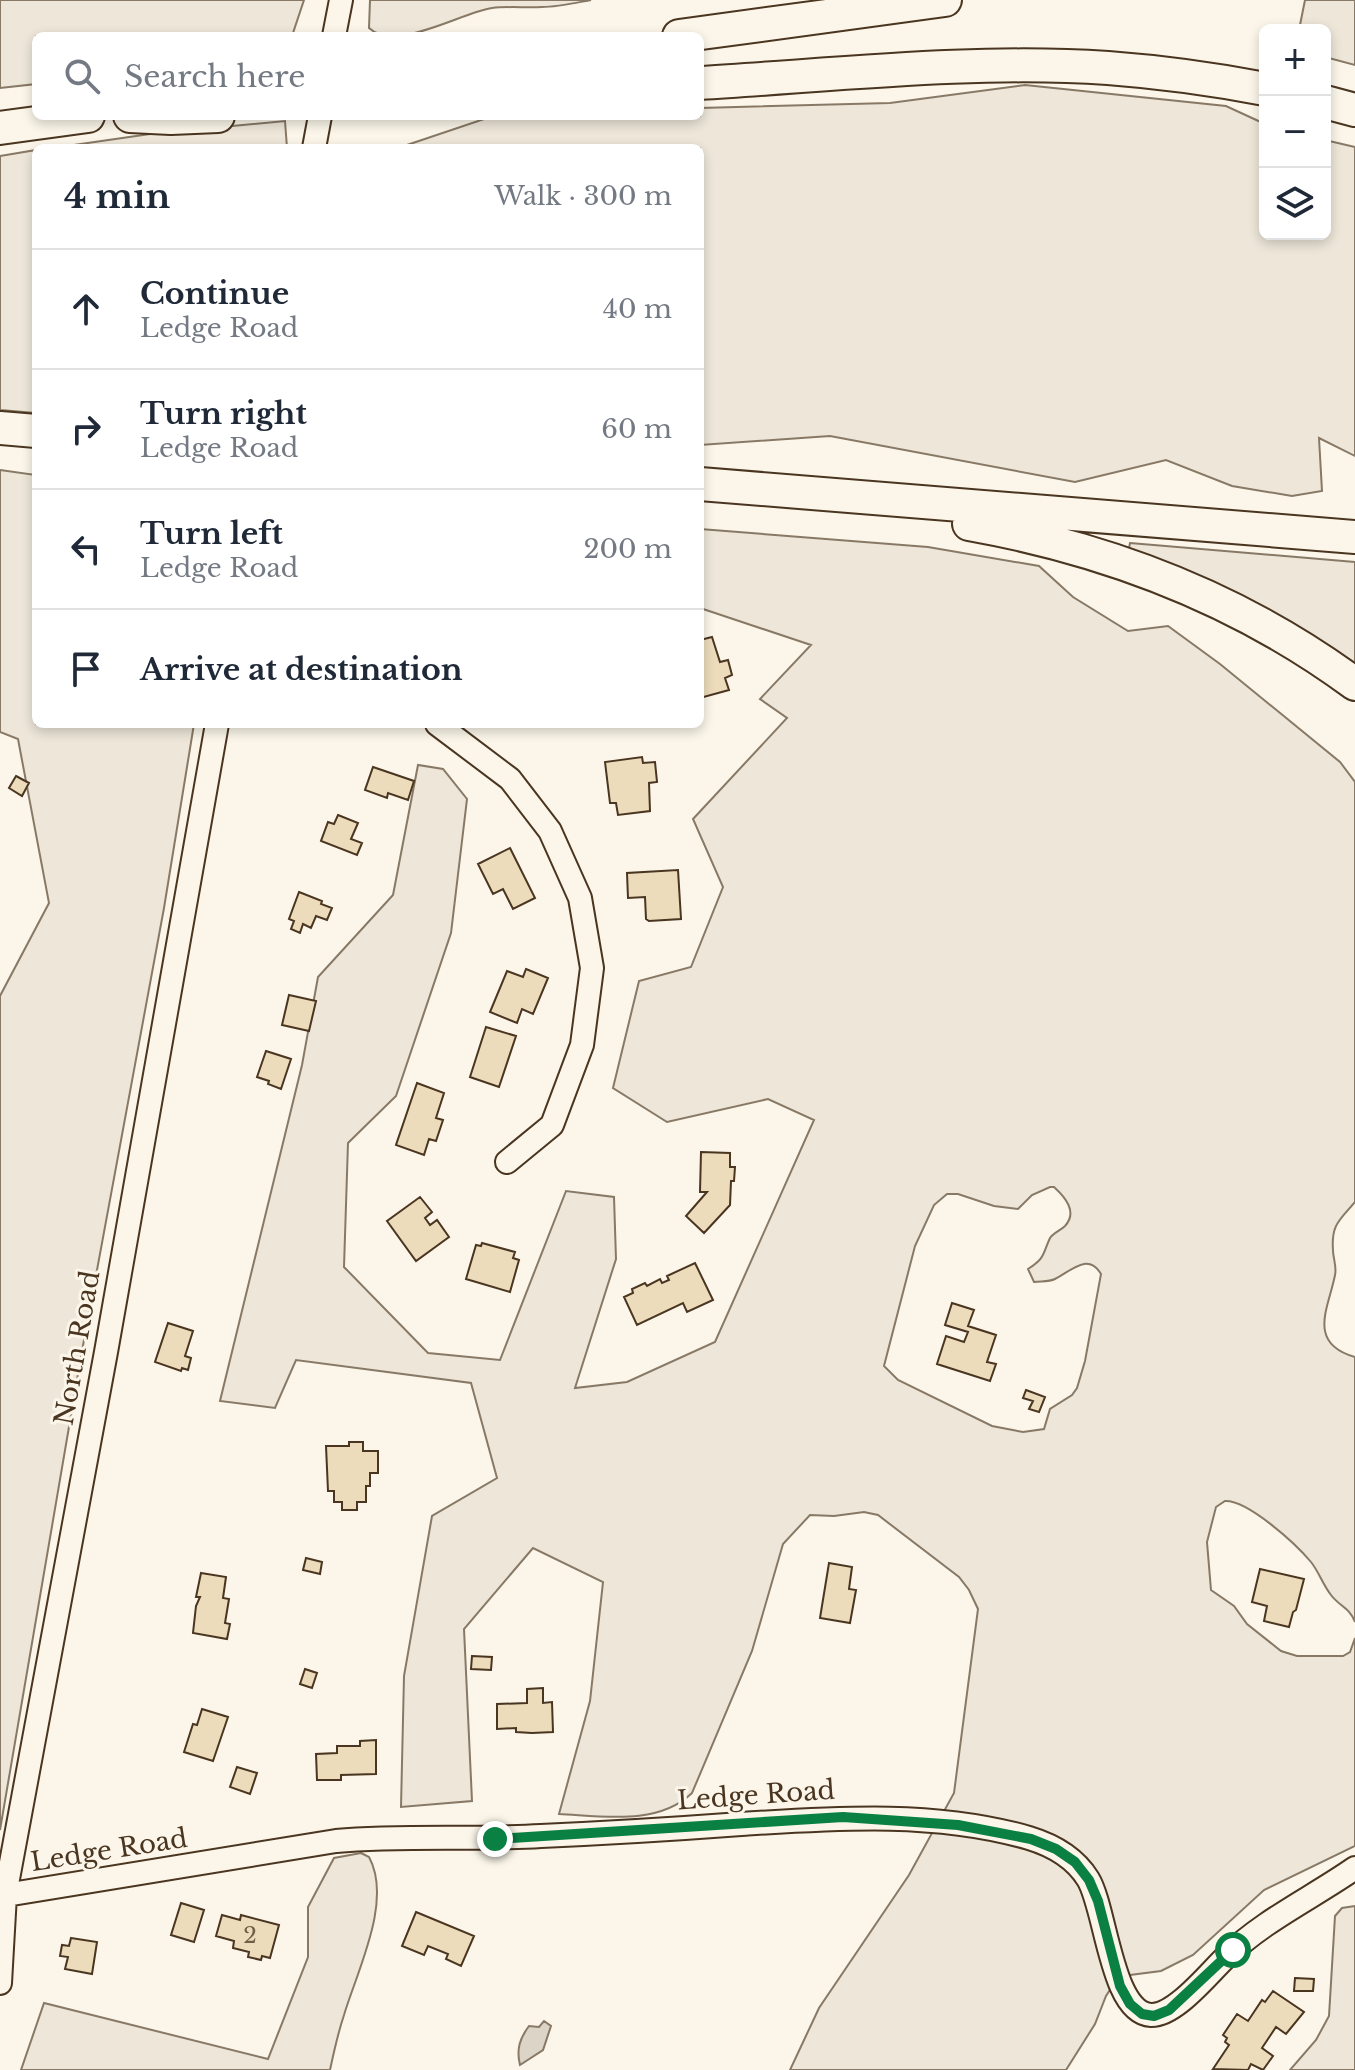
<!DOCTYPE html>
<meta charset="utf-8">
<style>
:root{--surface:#fff;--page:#f6f6f7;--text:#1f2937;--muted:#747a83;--line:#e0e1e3}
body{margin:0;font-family:"Libre Baskerville",serif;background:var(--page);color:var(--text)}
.controls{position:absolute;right:24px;top:24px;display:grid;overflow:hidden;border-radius:12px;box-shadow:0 4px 12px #0003}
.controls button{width:72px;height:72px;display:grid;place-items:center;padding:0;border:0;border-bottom:2px solid var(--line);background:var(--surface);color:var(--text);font:40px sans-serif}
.stop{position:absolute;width:24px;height:24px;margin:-18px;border:6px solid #0b8043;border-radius:50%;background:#fff}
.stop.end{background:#0b8043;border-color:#fff;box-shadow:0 2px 8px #0008}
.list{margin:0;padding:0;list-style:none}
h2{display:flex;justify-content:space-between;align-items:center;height:104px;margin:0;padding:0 32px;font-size:34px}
h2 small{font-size:26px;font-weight:400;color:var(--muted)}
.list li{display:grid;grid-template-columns:52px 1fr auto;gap:24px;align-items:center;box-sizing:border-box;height:120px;padding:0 32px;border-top:2px solid var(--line)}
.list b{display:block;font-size:30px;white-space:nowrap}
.list p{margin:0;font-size:26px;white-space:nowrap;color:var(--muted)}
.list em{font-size:26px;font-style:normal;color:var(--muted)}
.icon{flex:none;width:44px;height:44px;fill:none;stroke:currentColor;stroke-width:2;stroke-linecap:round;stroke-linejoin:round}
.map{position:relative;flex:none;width:1355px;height:2070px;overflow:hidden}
.search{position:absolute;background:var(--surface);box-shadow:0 4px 12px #0003;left:32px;top:32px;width:672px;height:88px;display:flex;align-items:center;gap:20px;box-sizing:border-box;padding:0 28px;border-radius:12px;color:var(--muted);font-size:30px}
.panel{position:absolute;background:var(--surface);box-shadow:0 4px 12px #0003;left:32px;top:144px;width:672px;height:584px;border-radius:12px}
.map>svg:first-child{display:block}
.green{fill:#ede6d9;stroke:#887966;stroke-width:2;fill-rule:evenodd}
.water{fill:#dcd4c6;stroke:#887966;stroke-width:2}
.building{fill:#ecdcbc;stroke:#4a3520;stroke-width:2}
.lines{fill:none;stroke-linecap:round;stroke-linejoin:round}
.minor-casing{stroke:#4a3520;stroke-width:26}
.highway-casing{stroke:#4a3520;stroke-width:36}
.minor{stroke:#fbf6e9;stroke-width:22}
.highway{stroke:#fbf6e9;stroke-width:32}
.route{stroke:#0b8043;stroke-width:10}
.labels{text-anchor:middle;stroke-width:6;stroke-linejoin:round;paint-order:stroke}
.number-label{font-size:22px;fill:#725f47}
.street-label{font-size:26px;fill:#4a3520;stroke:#fbf6e9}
</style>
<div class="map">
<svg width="1355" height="2070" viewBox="0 0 1355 2070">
<rect width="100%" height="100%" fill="#fbf6e9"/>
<!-- green -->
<path class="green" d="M 0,0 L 304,0 L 292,36 L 36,36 L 36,84 L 0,88 Z
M 370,0 L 591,0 C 575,3 558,7 542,7 C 526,8 508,6 492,8 C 462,12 396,53 369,28 Z
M 1305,0 L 1355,0 L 1355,65 L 1325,57 L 1325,30 L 1299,30 Z
M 1025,85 L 1226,106 L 1265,124 L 1265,234 L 1325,234 L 1325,140 L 1355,147 L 1355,456 L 1319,438 L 1322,491 L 1292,496 L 1232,486 L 1166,460 L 1075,482 L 830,436 L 700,445 L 700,148 L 398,148 L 493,116 L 700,116 L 700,108 L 890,103 Z
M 285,121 L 287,148 L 53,148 L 157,133 Z
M 36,150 L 36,413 L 0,410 L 0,156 Z
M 0,470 L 36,475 L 36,724 L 194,724 L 164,908 L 82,1351 L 0,1830 L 0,996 L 49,903 L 18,739 L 0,732 Z
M 700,529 L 928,547 L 1039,566 L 1073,597 L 1128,631 L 1168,626 L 1220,664 L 1340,762 L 1355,782 L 1355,1202 C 1340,1220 1331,1224 1333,1250 C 1333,1258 1337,1267 1335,1275 C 1329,1307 1306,1343 1355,1357 L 1355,1622 C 1350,1608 1339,1606 1331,1595 C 1323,1585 1319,1572 1311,1562 C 1296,1544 1248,1500 1225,1501 L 1216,1507 L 1207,1542 L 1211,1590 L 1234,1606 L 1247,1624 L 1281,1651 L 1297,1656 L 1343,1656 L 1350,1652 L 1355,1638 L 1355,1846 L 1264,1890 L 1193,1955 L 1161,1971 L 1130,1975 L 1115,1982 L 1106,1996 L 1095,2024 L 1066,2070 L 790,2070 L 819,2008 L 909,1875 L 954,1793 L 978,1609 L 969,1590 L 959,1577 L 878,1515 L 864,1512 L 834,1516 L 810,1515 L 783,1544 L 752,1651 L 692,1793 C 658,1826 602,1816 559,1814 L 590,1701 L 603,1582 L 533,1548 L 464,1629 L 472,1801 L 401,1807 L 404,1676 L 432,1516 L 497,1478 L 471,1383 L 296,1360 L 275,1408 L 220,1401 L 302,1065 L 318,977 L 393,895 L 418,765 L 443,769 L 467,799 L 451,933 L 396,1096 L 348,1143 L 344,1267 L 428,1353 L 500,1360 L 566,1191 L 614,1197 L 616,1259 L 575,1388 L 627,1382 L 715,1342 L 814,1120 L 768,1099 L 667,1122 L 613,1088 L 639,981 L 691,967 L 723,887 L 693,819 L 787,718 L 760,699 L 811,645 L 700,608 ZM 1050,1187 L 1054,1187 C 1065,1197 1078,1212 1065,1226 C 1061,1230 1053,1233 1050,1238 C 1042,1255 1046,1257 1028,1269 L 1034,1282 C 1041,1281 1049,1282 1055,1279 C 1071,1271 1088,1252 1101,1274 L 1085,1361 L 1077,1388 L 1072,1395 L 1050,1409 L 1044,1429 L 1023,1432 L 992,1426 L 898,1380 L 884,1366 L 915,1246 L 934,1205 L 947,1194 L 958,1194 L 994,1206 L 1018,1209 L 1032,1195 Z
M 1130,543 L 1355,562 L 1355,672 L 1128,553 Z
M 361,1853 L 369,1857 C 393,1901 357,1971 344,2015 C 338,2033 334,2051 330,2070 L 21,2070 L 44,2003 L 268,2059 L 308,1957 L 308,1907 L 334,1858 Z
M 1355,1906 L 1355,2070 L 1290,2070 L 1316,2040 L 1329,2016 L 1335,1916 L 1342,1908 Z"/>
<!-- water -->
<path class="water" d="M 544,2021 L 551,2026 L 543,2050 L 520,2065 C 516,2049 520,2038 529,2026 L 539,2027 Z"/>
<!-- building -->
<path class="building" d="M 712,637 L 720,662 L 728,660 L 732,675 L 725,678 L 729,690 L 700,698 L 700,640 Z
M 642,757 L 643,763 L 655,762 L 657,782 L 649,783 L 650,811 L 618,815 L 616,803 L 610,803 L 605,762 Z
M 373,767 L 414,781 L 408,800 L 388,793 L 387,798 L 365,790 Z
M 16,776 L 29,783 L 22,796 L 9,788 Z
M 338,815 L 358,823 L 351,839 L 362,843 L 357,855 L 321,841 L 328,822 L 334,824 Z
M 510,848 L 535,898 L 513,909 L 503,889 L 493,894 L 478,864 Z
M 678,870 L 681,919 L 649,921 L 646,919 L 645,897 L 628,898 L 627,873 Z
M 299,892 L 322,901 L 321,904 L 332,908 L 327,920 L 316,916 L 311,928 L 303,924 L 300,933 L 291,929 L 294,921 L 289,919 Z
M 526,969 L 548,978 L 533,1014 L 522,1009 L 517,1023 L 490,1012 L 507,971 L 523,977 Z
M 289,995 L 316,1001 L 309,1031 L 282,1025 Z
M 486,1027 L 516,1036 L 499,1087 L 470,1077 Z
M 266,1051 L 291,1059 L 281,1089 L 268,1084 L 269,1081 L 257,1077 Z
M 417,1083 L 444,1093 L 436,1118 L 443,1120 L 436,1141 L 429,1139 L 424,1155 L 396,1145 Z
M 701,1152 L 730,1153 L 730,1167 L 735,1167 L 734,1181 L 731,1181 L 730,1205 L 704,1233 L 686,1216 L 707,1192 L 700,1192 Z
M 420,1197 L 432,1212 L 425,1218 L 430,1225 L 437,1220 L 449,1237 L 416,1261 L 387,1221 Z
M 482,1243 L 515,1252 L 513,1258 L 519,1260 L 510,1292 L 466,1279 L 476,1245 L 481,1246 Z
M 695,1263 L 713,1300 L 687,1312 L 683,1303 L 637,1325 L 624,1297 L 633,1293 L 632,1289 L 645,1283 L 647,1286 L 660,1279 L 662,1283 L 669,1280 L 667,1276 Z
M 952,1303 L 974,1310 L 968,1326 L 996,1335 L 987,1362 L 996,1364 L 990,1381 L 937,1364 L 946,1336 L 964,1342 L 968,1332 L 945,1325 Z
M 168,1323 L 193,1331 L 185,1356 L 191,1358 L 188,1370 L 182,1368 L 181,1371 L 155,1362 Z
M 1026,1390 L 1045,1397 L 1039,1412 L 1029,1409 L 1033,1401 L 1023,1398 Z
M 349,1442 L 363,1442 L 363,1451 L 378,1451 L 378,1473 L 370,1473 L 370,1486 L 366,1486 L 366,1502 L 357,1502 L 357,1510 L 342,1510 L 342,1502 L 334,1502 L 334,1491 L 328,1491 L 326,1446 L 349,1446 Z
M 306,1558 L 322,1562 L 320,1574 L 303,1570 Z
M 829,1563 L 852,1567 L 849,1589 L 856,1590 L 850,1623 L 820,1618 Z
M 1260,1569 L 1304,1579 L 1296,1610 L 1293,1612 L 1289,1627 L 1264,1621 L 1267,1606 L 1252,1602 Z
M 201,1573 L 226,1577 L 223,1598 L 229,1599 L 225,1623 L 230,1624 L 227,1639 L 193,1633 L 196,1606 L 200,1597 L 196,1597 Z
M 472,1656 L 492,1657 L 491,1670 L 471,1669 Z
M 305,1669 L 317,1673 L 312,1688 L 300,1684 Z
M 543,1688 L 543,1703 L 552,1702 L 553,1732 L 532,1733 L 516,1732 L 516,1728 L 497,1729 L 497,1704 L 527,1703 L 527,1689 Z
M 202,1709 L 228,1717 L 213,1761 L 184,1752 L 193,1724 L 197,1725 Z
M 376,1740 L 376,1774 L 341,1775 L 341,1780 L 317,1780 L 316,1754 L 337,1753 L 337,1746 L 360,1746 L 360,1741 Z
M 237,1767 L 257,1773 L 250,1794 L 230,1787 Z
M 181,1903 L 204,1910 L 194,1942 L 171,1935 Z
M 416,1912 L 474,1936 L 461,1966 L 446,1959 L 448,1954 L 428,1946 L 424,1955 L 402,1946 Z
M 222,1915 L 240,1920 L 241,1915 L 279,1925 L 270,1958 L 262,1956 L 261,1960 L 248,1957 L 249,1952 L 233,1948 L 234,1941 L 216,1936 Z
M 71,1938 L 97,1942 L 92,1974 L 65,1969 L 68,1957 L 60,1956 L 62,1945 L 69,1946 Z
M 1295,1978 L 1314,1979 L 1313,1991 L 1294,1991 Z
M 1273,1991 L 1304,2012 L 1286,2034 L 1276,2027 L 1262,2048 L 1273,2056 L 1263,2070 L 1251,2064 L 1248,2070 L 1213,2069 L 1229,2045 L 1225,2042 L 1227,2038 L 1223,2035 L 1237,2014 L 1248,2021 L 1262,2000 L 1265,2002 Z"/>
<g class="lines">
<!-- minor casing -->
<g class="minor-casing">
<path id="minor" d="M 334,36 L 341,0
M 314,148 L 320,116
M 437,724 L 510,779 L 550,831 L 580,898 L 592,968 L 582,1045 L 552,1125 L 507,1162
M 0,1896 L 336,1841 C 404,1835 473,1840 541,1836 C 608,1833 674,1829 741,1824 C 837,1818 936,1811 1029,1838 C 1052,1845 1075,1858 1088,1879 C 1106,1908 1111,2013 1151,2015 C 1175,2016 1209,1973 1226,1957 C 1264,1920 1312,1898 1355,1868
M 0,1983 L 5,1895 L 106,1352 L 217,724"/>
</g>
<!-- highway casing -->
<g class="highway-casing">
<path id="highway" d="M 679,36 L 945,0
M 700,83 C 835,75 973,59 1108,68 C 1161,72 1213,79 1265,89
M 1325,102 L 1355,110
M 130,116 L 171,118 L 218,116
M 0,128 L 88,116
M 0,428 L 36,431
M 700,484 L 1355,537
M 969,524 C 1109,549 1240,599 1355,684"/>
</g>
<!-- minor -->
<use href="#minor" class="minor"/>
<!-- highway -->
<use href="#highway" class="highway"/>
</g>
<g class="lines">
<!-- route -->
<path class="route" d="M 495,1839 L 843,1817 L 958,1825 L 1031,1839 L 1056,1849 L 1075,1862 L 1089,1880 L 1098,1901 L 1120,1986 L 1130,2004 L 1142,2014 L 1154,2016 L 1169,2010 L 1233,1950"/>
</g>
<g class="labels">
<!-- number labels -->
<g class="number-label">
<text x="250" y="1943">2</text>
</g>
<!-- street labels -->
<g class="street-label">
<text transform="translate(77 1348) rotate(-80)" y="9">North Road</text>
<text transform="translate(756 1795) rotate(-4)" y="9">Ledge Road</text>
<text transform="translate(109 1850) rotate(-9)" y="9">Ledge Road</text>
</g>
</g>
</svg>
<div class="controls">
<button>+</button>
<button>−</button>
<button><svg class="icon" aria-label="layers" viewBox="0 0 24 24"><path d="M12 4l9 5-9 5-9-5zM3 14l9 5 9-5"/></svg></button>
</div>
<div class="stop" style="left:1233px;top:1950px"></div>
<div class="stop end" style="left:495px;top:1839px"></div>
<div class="search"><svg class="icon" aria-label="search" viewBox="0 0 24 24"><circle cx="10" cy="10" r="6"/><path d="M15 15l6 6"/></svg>Search here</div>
<section class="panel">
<h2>4 min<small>Walk · 300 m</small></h2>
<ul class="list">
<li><svg class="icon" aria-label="ahead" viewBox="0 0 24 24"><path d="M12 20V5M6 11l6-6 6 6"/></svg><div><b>Continue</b><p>Ledge Road</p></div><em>40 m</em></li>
<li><svg class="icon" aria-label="right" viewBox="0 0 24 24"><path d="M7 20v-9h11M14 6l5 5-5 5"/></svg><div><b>Turn right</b><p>Ledge Road</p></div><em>60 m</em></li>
<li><svg class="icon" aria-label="left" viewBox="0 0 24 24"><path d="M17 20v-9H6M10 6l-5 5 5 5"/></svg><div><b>Turn left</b><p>Ledge Road</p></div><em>200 m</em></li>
<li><svg class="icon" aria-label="arrive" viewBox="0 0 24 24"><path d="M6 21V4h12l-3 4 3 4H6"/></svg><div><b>Arrive at destination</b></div></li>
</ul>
</section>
</div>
